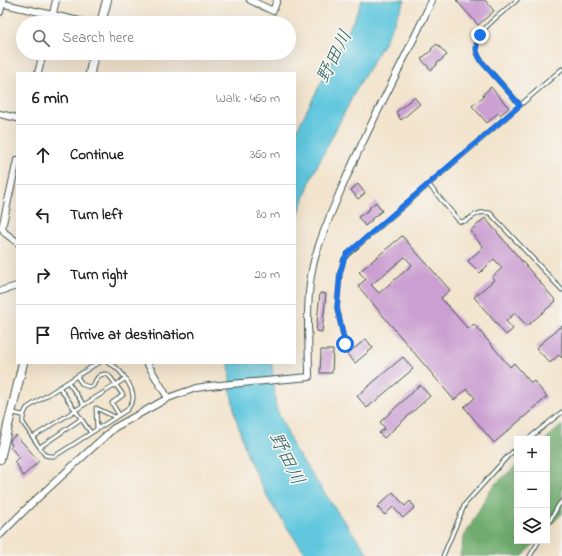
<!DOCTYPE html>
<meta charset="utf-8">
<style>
:root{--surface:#fff;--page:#f6f6f6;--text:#222;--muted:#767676;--line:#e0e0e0}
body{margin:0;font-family:"Indie Flower","Klee One",sans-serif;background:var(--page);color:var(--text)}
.controls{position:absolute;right:12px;bottom:12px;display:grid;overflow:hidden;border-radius:0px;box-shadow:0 4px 16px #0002}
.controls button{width:36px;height:36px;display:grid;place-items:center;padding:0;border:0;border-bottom:1px solid var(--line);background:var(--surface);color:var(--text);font:20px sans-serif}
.stop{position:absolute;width:12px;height:12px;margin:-9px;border:3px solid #1a73e8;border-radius:50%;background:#fff}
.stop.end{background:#1a73e8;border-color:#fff;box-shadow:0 1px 4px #0008}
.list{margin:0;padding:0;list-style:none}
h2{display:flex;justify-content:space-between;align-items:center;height:52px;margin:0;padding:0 16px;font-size:17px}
h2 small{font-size:13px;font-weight:400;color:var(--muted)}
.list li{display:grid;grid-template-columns:26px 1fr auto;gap:12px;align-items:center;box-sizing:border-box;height:60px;padding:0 16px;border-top:1px solid var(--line)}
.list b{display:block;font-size:15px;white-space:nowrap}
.list em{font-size:13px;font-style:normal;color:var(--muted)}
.icon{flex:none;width:22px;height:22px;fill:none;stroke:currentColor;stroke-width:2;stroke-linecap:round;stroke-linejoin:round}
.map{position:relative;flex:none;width:562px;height:556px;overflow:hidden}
.search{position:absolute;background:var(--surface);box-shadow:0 4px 16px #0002;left:16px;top:16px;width:280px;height:44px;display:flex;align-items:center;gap:10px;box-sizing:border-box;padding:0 14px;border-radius:22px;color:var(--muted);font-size:15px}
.panel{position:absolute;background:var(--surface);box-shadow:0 4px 16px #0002;left:16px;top:72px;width:280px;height:292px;border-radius:0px}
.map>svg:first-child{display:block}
.forest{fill:#6fac6d;stroke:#477450}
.water{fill:#61c7de;stroke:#408289}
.building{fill:#cb9fd1;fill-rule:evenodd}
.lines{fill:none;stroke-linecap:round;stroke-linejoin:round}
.service-casing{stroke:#3f564b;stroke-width:5}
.minor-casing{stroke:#3f564b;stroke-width:8}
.tertiary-casing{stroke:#3f564b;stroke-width:10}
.service{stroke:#fff;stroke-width:3}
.minor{stroke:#fff;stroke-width:6}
.tertiary{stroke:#fff;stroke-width:8}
.route{stroke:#1a73e8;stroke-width:5}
.labels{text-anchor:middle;stroke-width:3.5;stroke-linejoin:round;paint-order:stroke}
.water-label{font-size:19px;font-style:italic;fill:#30605e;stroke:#f6f6f2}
</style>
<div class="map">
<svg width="562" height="556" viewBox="0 0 562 556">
<rect width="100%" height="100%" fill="#f6f6f2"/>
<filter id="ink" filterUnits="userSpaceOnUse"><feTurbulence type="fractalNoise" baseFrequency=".025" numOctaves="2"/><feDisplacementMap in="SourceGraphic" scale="8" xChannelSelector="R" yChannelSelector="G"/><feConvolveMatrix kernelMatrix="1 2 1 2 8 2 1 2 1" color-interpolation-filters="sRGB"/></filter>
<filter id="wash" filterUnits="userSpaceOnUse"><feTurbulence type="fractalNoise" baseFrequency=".012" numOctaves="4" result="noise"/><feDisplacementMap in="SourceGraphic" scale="16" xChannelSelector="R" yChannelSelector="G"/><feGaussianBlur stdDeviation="0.9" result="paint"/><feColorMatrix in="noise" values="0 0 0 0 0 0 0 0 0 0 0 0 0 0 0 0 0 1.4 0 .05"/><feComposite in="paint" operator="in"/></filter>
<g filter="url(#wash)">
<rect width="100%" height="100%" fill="#f3e4ce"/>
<!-- forest -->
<path class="forest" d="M 562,425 L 562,514 L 547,528 L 547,439 L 546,439 Z
M 517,465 L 517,541 L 536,541 L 523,556 L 460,556 L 464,537 L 492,487 Z"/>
<!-- water -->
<path class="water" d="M 362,0 L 405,0 L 384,43 L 357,88 L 312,176 L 295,225 L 295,133 L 354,19 Z
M 229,363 L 272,363 L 276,408 L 295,450 L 341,517 L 370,556 L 308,556 L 295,539 L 270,502 L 248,458 L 236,418 L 231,394 Z"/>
<g id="blocks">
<!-- building -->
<path class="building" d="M 456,0 L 485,0 L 494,11 L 478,25 Z
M 437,44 L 447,55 L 436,64 L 437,65 L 431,70 L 421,59 L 432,50 L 431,49 Z
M 491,87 L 509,108 L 500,115 L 498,113 L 487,123 L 472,106 L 484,96 L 483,94 Z
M 414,97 L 420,104 L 401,120 L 396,112 Z
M 358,184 L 365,193 L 358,199 L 351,190 Z
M 376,202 L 382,211 L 371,219 L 372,220 L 365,226 L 358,217 L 370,209 L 369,208 Z
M 485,218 L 556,301 L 527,326 L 515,313 L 506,321 L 513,329 L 506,335 L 474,297 L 494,280 L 492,277 L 502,268 L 494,259 L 480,273 L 468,261 L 483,247 L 470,231 Z
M 402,236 L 450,290 L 441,298 L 468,329 L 474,324 L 510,367 L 514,363 L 531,383 L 534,381 L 547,397 L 494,443 L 464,407 L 475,398 L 467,389 L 454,400 L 358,286 L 366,279 L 359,272 ZM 405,257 L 412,265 L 379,293 L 371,285 Z
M 320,293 L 326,294 L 322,332 L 316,331 Z
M 562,325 L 562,358 L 559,355 L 550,363 L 536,348 Z
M 366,339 L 373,348 L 355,363 L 347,354 Z
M 321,350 L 333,350 L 332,373 L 320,373 Z
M 403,357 L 413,369 L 367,408 L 357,396 Z
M 420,385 L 430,396 L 384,438 L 379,433 L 385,428 L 380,422 Z
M 16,435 L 39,461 L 23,476 L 19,471 L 20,469 L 14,462 L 19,457 L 10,447 L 12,445 L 10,442 L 10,440 Z
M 393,492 L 405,506 L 410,501 L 415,507 L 403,518 L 393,507 L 385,515 L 377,507 Z"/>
</g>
</g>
<g filter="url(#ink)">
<use href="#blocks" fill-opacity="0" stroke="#3f564b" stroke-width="1"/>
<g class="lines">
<!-- service casing -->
<g class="service-casing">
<path id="service" d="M 517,0 C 505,11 476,30 476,47 C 476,53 479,57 482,62 L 520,105
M 429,185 L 459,221 C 467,223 470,217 477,214 C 481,212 485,212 490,213 L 562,290
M 345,344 L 337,308 L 340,273 L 344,259 L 347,255 L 562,69
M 99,363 L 96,364 L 27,408 C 24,413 22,417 23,423 L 45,455 L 49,456 L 55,456 L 127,410 C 129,407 132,403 133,399 C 134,387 119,366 108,363
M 77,376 C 81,383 83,388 93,386 C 96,380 97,375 104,374 L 107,374 L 111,378 L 123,395 L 112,403 L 119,415
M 68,382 L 84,405
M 59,387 L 91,433
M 13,413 L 23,415
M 97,429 L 96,408 L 115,417
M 33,437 L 125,379
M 528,439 L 562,412
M 40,447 L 81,419
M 547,526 L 558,506 L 562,501
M 443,556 L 465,504 L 508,456 L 517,448
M 530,556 L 539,541"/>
</g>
<!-- minor casing -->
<g class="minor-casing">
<path id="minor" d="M 250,0 L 273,11 L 277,0
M 0,3 L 88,23
M 0,12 L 3,0
M 51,23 L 56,0
M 38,73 L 43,53
M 0,114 L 17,118
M 17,160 L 2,228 L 5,233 L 17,242
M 0,291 L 17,286
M 147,363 L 168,398
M 0,535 L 30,505 L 114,428 L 168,398 L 196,388 L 209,386 L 309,377 C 309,340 305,302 313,265 C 319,240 330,216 340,192 C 368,126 403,64 432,0"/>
</g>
<!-- tertiary casing -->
<g class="tertiary-casing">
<path id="tertiary" d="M 101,23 L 107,0
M 90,73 L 94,53
M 0,459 L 23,363"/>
</g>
<!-- service -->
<use href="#service" class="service"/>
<!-- minor -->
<use href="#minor" class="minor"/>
<!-- tertiary -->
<use href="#tertiary" class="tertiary"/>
</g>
</g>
<g class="lines" filter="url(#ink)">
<!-- route -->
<path class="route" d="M 345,344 L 337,308 L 340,273 L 344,259 L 347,254 L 520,105 L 482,62 C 475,51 475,47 480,35"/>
</g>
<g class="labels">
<!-- water labels -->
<g class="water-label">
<text transform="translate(333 56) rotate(-63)" y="7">野田川</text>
<text transform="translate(288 458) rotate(64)" y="7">野田川</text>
</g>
</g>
</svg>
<div class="controls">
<button>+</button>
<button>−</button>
<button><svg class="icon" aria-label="layers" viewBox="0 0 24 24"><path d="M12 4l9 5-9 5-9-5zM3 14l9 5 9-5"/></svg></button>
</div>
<div class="stop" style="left:345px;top:344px"></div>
<div class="stop end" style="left:480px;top:35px"></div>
<div class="search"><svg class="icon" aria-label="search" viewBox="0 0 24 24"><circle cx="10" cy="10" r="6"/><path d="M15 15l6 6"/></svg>Search here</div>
<section class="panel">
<h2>6 min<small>Walk · 460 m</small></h2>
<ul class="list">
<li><svg class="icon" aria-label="ahead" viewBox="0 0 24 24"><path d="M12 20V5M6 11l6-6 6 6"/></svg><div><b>Continue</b></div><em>360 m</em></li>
<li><svg class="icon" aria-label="left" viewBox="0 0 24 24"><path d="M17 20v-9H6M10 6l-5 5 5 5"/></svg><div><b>Turn left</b></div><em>80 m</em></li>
<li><svg class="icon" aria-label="right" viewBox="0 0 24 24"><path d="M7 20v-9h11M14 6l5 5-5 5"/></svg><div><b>Turn right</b></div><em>20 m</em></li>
<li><svg class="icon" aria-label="arrive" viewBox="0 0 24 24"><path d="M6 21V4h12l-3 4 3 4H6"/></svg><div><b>Arrive at destination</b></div></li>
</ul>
</section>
</div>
